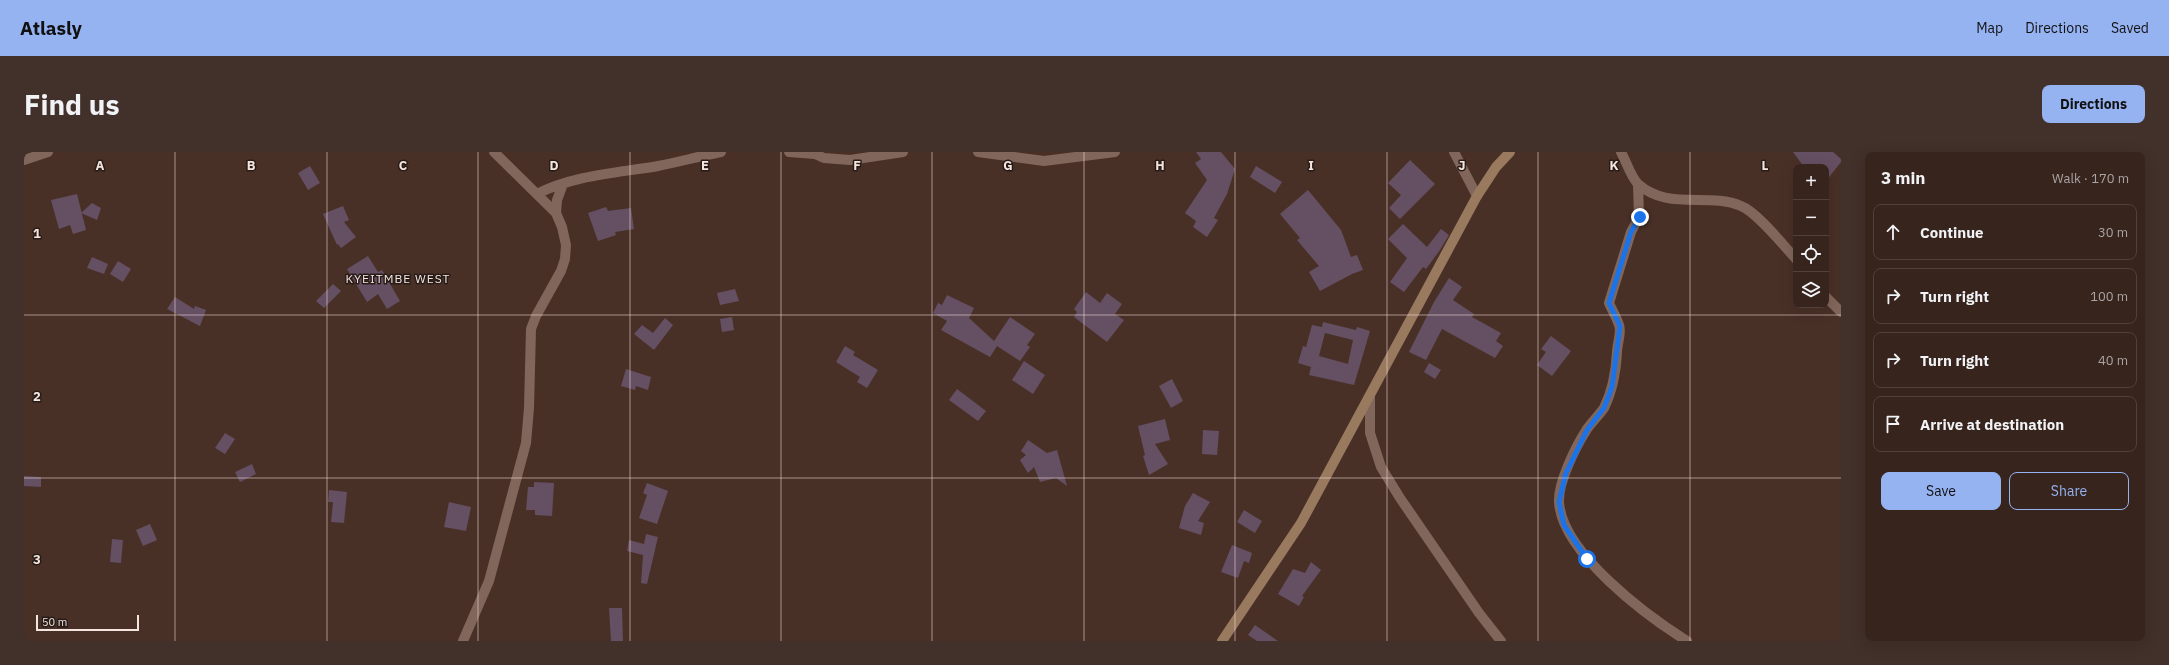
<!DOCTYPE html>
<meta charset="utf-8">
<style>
:root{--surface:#37241d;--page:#42302a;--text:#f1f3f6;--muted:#aaa4a4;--line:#51413b;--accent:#95b2f1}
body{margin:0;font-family:"IBM Plex Sans",sans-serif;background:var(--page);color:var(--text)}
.controls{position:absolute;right:12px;top:12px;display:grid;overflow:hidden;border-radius:8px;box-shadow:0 4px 16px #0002}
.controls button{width:36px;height:36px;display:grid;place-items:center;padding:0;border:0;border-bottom:1px solid var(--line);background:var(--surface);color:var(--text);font:20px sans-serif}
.scale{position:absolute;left:12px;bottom:10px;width:103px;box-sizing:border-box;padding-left:4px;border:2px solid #f5e5df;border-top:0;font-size:11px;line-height:14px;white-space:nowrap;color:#f5e5df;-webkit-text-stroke:3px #271b17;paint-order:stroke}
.stop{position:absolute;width:12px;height:12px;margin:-9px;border:3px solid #1a73e8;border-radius:50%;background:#fff}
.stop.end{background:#1a73e8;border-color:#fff;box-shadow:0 1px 4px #0008}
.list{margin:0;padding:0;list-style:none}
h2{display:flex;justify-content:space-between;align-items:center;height:52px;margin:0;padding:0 16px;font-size:17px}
h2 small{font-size:13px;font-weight:400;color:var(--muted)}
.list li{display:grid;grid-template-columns:26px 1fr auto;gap:12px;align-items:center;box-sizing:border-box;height:56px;margin:0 8px 8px;padding:0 8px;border:1px solid var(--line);border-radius:8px}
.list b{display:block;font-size:15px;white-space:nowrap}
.list em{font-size:13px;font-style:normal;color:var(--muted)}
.actions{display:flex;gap:8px;padding:12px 16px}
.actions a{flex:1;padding:9px 0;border:1px solid var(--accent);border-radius:8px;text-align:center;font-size:14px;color:var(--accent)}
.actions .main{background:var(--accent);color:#111}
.icon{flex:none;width:22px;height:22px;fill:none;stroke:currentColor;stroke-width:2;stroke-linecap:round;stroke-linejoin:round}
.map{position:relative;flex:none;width:1817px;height:489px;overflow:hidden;border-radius:8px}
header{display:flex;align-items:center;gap:24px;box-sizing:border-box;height:56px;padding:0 20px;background:var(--accent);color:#111}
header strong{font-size:19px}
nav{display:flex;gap:22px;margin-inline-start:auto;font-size:14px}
.intro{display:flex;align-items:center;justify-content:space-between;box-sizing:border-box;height:96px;padding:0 24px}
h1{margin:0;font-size:28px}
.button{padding:10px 18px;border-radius:8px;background:var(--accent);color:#111;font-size:14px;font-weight:700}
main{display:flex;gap:24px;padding:0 24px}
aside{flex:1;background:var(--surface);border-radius:8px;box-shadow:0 4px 16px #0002}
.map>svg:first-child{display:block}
.building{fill:#654f62;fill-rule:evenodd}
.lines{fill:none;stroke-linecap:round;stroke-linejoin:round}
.street{stroke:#81665b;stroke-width:10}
.secondary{stroke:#997a5f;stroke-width:10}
.route{stroke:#1a73e8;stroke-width:5}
.grid{fill:none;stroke:#f5e5df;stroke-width:1;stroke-opacity:0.55}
.labels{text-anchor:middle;stroke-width:3;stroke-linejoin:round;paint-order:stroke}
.quarter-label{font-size:12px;letter-spacing:1px;fill:#f5e5df;stroke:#271b17}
.grid-label{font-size:13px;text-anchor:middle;font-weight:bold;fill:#f5e5df;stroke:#271b17;stroke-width:3;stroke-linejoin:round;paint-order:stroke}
</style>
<header>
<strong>Atlasly</strong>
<nav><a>Map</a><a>Directions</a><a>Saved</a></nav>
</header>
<div class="intro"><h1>Find us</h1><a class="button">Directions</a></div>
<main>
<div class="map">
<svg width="1817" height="489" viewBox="0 0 1817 489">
<rect width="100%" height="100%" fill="#493027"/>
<!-- building -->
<path class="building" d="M 1172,0 L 1197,0 L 1211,17 L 1203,42 L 1190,66 L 1194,68 L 1183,85 L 1169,75 L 1172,69 L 1161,61 L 1183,28 L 1171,11 L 1177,7 Z
M 1769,0 L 1809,0 L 1817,7 L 1817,10 L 1802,29 L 1802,15 L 1780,15 Z
M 1386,8 L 1411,32 L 1376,67 L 1365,56 L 1377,43 L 1364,31 Z
M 286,14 L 296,31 L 284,38 L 274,21 Z
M 1232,14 L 1258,30 L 1251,41 L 1226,25 Z
M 1284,38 L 1317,78 L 1327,105 L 1333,103 L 1339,118 L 1328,122 L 1296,139 L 1285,120 L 1295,114 L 1273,88 L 1276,86 L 1256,62 Z
M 53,42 L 62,78 L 49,82 L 46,73 L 35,77 L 27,48 Z
M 68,51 L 77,56 L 73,68 L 57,61 Z
M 319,54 L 325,68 L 320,70 L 332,85 L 317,96 L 314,92 L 313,93 L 299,62 Z
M 582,55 L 584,59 L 607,56 L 610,77 L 591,80 L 592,83 L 574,89 L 564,61 Z
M 1379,72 L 1403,95 L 1417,77 L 1425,83 L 1416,98 L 1402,117 L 1399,115 L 1380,140 L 1366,130 L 1383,106 L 1364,87 Z
M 344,104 L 354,120 L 358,118 L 376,149 L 363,157 L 354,142 L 343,150 L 323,117 Z
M 68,105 L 84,112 L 80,122 L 63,116 Z
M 94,109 L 107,117 L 99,130 L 86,122 Z
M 1425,126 L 1438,135 L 1429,148 L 1450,162 L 1448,165 L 1477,181 L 1472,189 L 1479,194 L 1471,206 L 1418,177 L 1402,208 L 1385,200 L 1410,150 Z
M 309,132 L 317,139 L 300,156 L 292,149 Z
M 711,137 L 715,149 L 696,153 L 693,141 Z
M 1062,140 L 1076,151 L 1083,141 L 1098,152 L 1091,162 L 1100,168 L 1083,190 L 1050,165 L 1053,160 L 1050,157 Z
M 923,143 L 950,156 L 945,166 L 970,189 L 986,165 L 1011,182 L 1003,193 L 1006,195 L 996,209 L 973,194 L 966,205 L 917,178 L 923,169 L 909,161 L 914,151 L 918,153 Z
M 151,145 L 170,157 L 171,154 L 182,158 L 176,174 L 143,157 Z
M 708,165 L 710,178 L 698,180 L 696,167 Z
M 641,166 L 649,173 L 630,198 L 610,182 L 618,173 L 629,181 Z
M 1299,170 L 1332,178 L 1333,175 L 1346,179 L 1330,233 L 1285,223 L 1287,215 L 1274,211 L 1279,194 L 1282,195 L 1288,173 L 1298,175 ZM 1301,181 L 1329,188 L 1324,212 L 1295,204 Z
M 1527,184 L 1547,199 L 1528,224 L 1513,213 L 1522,200 L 1517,197 Z
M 821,194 L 831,200 L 829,203 L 854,218 L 843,236 L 833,230 L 836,225 L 812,210 Z
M 1000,209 L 1021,223 L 1009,242 L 988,228 Z
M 1405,211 L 1417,218 L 1411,227 L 1400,220 Z
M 602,217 L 627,225 L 624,238 L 612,234 L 611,238 L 597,234 Z
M 1148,227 L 1159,249 L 1147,256 L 1135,234 Z
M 933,237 L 962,259 L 954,269 L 925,248 Z
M 1141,267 L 1146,288 L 1131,292 L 1144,312 L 1125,323 L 1119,304 L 1121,303 L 1114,274 Z
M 1179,278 L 1195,279 L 1193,303 L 1178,302 Z
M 201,281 L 211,287 L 201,302 L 191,296 Z
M 1004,288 L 1023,301 L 1033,298 L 1043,334 L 1032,326 L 1016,330 L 1010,315 L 1004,321 L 996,308 L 1002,303 L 997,299 Z
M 228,312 L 232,322 L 216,330 L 211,320 Z
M 0,324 L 17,325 L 17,335 L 0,334 Z
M 510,330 L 530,331 L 528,364 L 511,363 L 511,358 L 502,358 L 504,335 L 510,335 Z
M 623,331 L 644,339 L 633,372 L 615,366 L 623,343 L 619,341 Z
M 305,338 L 323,340 L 320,371 L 307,370 L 309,350 L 304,350 Z
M 1169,341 L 1186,350 L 1174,369 L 1180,371 L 1177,383 L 1155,376 L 1161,354 Z
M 425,350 L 447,355 L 442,379 L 420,375 Z
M 1220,358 L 1238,369 L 1231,381 L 1213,370 Z
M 126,372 L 133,388 L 119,394 L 112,378 Z
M 622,382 L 634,385 L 623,432 L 617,431 L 619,403 L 603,399 L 605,388 L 620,392 Z
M 88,387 L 99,388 L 97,411 L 86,410 Z
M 1208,393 L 1228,401 L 1225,411 L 1220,409 L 1214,426 L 1197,420 Z
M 1287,410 L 1297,418 L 1278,444 L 1280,445 L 1275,454 L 1254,442 L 1269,417 L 1281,421 Z
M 585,456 L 598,456 L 599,489 L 587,489 Z
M 1231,473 L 1254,489 L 1233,489 L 1224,483 Z"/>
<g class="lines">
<!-- street -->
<path class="street" d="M 765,0 L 791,2 L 800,6 L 826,8 L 879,0
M 954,0 L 1020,9 L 1091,0
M 1430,0 L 1453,44
M 1597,0 C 1602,9 1607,25 1614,32 C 1644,59 1684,40 1717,54 C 1733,60 1760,94 1772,107
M 0,8 L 24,0
M 1614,32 L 1615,65 L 1607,80 L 1585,151 C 1588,158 1593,166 1595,173 C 1598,180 1593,192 1593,200 C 1592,219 1589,238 1580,256 C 1575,263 1568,270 1563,277 C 1552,294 1534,330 1535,350 C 1538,401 1623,464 1663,489
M 513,42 C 550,23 594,21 634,14 C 655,10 676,4 697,0
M 532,61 L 533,48 L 539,32
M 1802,145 L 1817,160
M 1346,246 L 1346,281 L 1357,315 L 1376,346 L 1455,461 L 1477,489
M 439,489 L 465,429 L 502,291 L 505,256 L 507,177 L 512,164 L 537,119 L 541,107 L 542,93 L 538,75 L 532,61 L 470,0"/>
<!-- secondary -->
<path class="secondary" d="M 1198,489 L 1277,371 L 1453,44 L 1472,15 L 1486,0"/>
</g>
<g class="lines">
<!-- route -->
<path class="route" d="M 1563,407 L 1540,373 L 1535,350 L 1542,321 L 1563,278 L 1580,256 L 1588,235 L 1596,174 L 1585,151 L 1607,80 L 1616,65"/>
</g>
<!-- grid -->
<path class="grid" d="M 151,0 L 151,489M 303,0 L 303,489M 454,0 L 454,489M 606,0 L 606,489M 757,0 L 757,489M 908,0 L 908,489M 1060,0 L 1060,489M 1211,0 L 1211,489M 1363,0 L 1363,489M 1514,0 L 1514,489M 1666,0 L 1666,489M 0,163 L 1817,163M 0,326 L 1817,326"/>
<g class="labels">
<!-- quarter labels -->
<g class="quarter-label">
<text x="374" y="131">KYEITMBE WEST</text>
</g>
</g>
<g class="grid-label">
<text x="76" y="18">A</text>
<text x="227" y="18">B</text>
<text x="379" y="18">C</text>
<text x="530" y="18">D</text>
<text x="681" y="18">E</text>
<text x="833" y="18">F</text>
<text x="984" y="18">G</text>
<text x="1136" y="18">H</text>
<text x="1287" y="18">I</text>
<text x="1438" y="18">J</text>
<text x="1590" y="18">K</text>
<text x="1741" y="18">L</text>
<text x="13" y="86">1</text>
<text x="13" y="249">2</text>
<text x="13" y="412">3</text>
</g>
</svg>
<div class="controls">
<button>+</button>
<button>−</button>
<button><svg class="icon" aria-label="locate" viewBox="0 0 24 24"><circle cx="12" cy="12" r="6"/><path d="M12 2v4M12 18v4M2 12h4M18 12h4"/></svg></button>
<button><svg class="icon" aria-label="layers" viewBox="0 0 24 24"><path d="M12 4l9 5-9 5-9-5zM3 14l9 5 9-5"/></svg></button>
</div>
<div class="scale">50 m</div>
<div class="stop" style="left:1563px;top:407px"></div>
<div class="stop end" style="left:1616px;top:65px"></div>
</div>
<aside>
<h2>3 min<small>Walk · 170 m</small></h2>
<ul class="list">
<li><svg class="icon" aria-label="ahead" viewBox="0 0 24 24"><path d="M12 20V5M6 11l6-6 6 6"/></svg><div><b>Continue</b></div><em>30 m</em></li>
<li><svg class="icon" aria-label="right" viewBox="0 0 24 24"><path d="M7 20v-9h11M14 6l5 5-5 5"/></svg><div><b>Turn right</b></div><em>100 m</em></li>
<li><svg class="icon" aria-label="right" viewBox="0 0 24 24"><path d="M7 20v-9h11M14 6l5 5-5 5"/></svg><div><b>Turn right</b></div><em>40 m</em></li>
<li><svg class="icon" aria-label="arrive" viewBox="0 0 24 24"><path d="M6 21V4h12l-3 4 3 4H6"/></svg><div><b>Arrive at destination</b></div></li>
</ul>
<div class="actions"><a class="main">Save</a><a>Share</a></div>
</aside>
</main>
